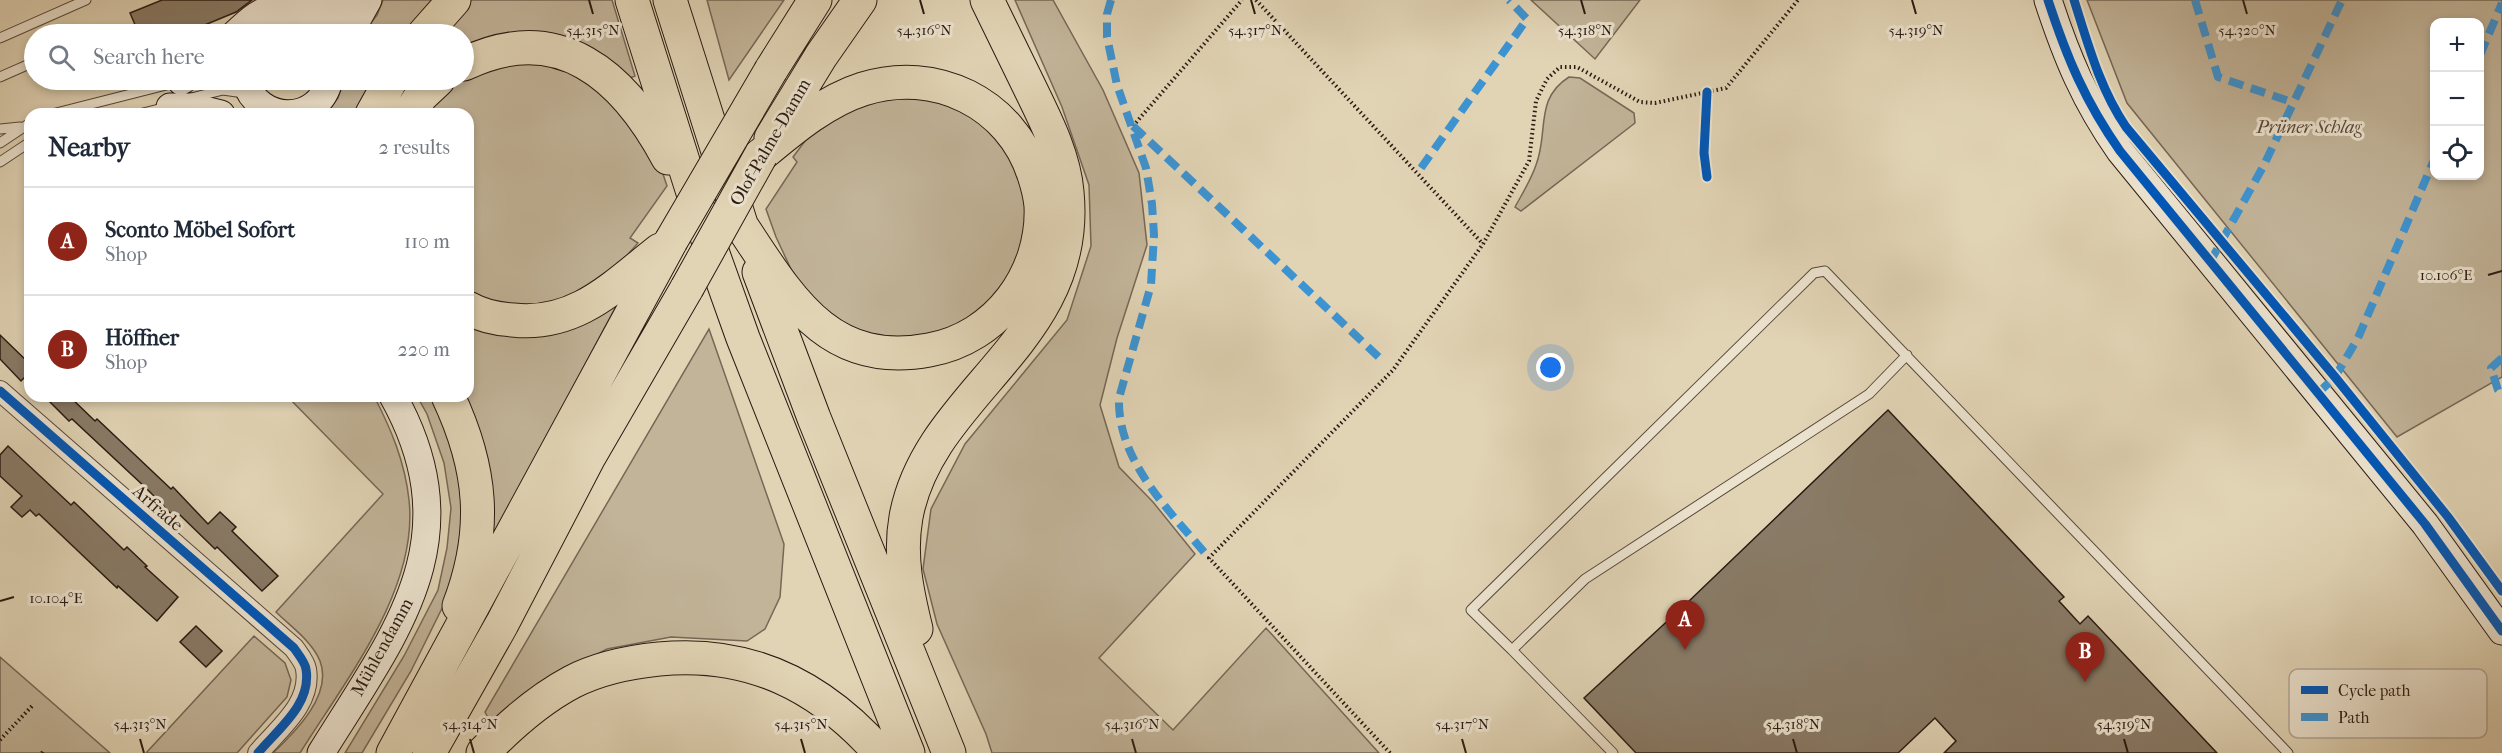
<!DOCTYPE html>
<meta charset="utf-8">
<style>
:root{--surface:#fff;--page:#f6f6f7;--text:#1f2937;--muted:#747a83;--line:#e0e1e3;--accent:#8f2418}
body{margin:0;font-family:"IM FELL French Canon",serif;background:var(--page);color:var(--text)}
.controls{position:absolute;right:18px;top:18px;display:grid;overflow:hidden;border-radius:12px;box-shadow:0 3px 9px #0003}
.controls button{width:54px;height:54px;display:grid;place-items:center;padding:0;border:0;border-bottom:2px solid var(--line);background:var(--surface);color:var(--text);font:30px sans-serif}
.you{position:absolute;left:1551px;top:368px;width:21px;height:21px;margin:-15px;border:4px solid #fff;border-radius:50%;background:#1a73e8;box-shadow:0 0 0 9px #1a73e833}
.badge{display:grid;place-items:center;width:39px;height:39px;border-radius:50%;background:var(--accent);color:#fff;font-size:20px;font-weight:700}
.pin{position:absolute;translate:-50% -50px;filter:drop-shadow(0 2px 3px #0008)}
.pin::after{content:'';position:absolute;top:32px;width:21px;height:18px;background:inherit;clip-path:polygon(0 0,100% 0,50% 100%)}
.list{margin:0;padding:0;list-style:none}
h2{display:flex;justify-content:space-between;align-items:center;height:78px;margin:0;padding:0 24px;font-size:26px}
h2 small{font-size:20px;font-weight:400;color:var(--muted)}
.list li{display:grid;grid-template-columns:39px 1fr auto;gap:18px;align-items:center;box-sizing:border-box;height:108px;padding:0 24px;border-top:2px solid var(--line)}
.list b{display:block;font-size:22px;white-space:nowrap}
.list p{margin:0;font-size:20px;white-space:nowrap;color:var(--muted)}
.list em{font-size:20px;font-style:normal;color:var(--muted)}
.icon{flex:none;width:33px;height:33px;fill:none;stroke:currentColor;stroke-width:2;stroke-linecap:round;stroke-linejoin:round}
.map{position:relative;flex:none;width:2502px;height:753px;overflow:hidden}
.search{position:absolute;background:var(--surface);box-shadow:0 3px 9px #0003;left:24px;top:24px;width:450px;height:66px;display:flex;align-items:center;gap:15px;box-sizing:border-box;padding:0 21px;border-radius:33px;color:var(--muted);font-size:22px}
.panel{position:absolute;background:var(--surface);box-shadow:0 3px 9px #0003;left:24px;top:108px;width:450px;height:294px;border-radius:18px}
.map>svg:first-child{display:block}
.green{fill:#c2b499;stroke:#766756;stroke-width:1.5;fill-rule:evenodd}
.building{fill:#897b67;stroke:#291a12;stroke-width:1.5}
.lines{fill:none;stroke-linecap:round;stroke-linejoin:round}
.lane-casing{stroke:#57483b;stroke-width:11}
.street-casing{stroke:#57483b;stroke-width:22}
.secondary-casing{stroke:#291a12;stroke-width:29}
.highway-casing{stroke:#291a12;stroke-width:35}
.path{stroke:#291a12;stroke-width:4;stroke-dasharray:1.5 3;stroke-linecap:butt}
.lane{stroke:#ece3cf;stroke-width:9}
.street{stroke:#ece3cf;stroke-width:20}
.secondary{stroke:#ece3cf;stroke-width:27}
.highway{stroke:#e1d4b5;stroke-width:33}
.highway-bridge-casing{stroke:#291a12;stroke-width:35;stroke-linecap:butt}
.highway-bridge{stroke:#e1d4b5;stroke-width:33}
.quiet{stroke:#3c94d3;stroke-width:8;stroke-dasharray:15 8;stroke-linecap:butt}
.cycleway-casing{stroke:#ece3cf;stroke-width:13}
.cycleway{stroke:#0057b8;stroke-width:9}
.ticks{fill:none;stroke:#291a12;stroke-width:2}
.labels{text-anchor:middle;stroke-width:6;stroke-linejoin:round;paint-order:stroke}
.park-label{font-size:18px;font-style:italic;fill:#57483a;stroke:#ece3cf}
.street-label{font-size:18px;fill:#291a12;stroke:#ece3cf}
.key{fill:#ece3cf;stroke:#b2a796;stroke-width:1.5}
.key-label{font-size:16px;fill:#291a12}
.ticks-label{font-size:15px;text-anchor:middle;fill:#291a12;stroke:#ece3cf;stroke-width:6;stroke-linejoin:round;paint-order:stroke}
</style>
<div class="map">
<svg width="2502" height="753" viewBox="0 0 2502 753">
<rect width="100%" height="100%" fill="#e1d4b5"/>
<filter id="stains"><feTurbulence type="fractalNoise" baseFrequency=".00333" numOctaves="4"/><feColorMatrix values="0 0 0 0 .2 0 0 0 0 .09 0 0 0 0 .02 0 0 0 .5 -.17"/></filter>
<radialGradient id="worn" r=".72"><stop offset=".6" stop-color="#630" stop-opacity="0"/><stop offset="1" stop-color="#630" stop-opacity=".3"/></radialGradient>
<!-- green -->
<path class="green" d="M 383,0 L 437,0 L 407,34 L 362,34 L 377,15 Z
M 468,0 L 612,0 L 635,76 L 625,80 L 612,69 L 464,55 L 464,34 L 436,34 Z
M 707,0 L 784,0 L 729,80 Z
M 1015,0 L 1053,0 L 1103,90 L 1139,173 L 1147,245 L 1117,338 L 1100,405 L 1119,467 L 1153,502 L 1195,554 L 1099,658 L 1173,730 L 1266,628 L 1379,753 L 992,753 L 986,734 L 937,624 L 923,569 L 931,509 L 965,444 L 1067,320 L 1091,246 L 1089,185 L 1062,107 Z
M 1531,0 L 1640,0 L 1595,59 Z
M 2087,0 L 2502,0 L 2502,377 L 2397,437 L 2127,103 ZM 2434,22 L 2480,22 L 2480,176 L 2434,176 Z
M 535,57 L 610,89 L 662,171 L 667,186 L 630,238 L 638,243 L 603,282 L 542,310 L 468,297 L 468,114 L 420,114 L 454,80 L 464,80 Z
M 1569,77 L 1580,78 L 1634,113 L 1635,123 L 1521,211 L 1515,207 C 1522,194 1531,180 1536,165 C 1549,132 1534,99 1569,77 Z
M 344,80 L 376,80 L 358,114 L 326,114 L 338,98 Z
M 939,94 L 1003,137 L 1029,206 L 1012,283 L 953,335 L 877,340 L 829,317 L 797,282 L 776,237 L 766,209 L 797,162 L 793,157 L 808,137 L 847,104 Z
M 621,297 L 607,323 L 488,548 L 458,396 L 468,396 L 468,317 Z
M 709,329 L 784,544 L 780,597 L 765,629 L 747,641 L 671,637 L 607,649 L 565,671 L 492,725 L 485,712 Z
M 287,396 L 374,396 C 391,429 405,462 409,500 C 419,589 345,681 300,753 L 273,753 C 295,732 333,695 320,661 C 312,641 290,626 276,612 L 383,494 Z
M 417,396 L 435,396 L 441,407 L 465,500 L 453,586 L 411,671 L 362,753 L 345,753 L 404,656 L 438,590 L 447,548 L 451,508 L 444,463 L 427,414 Z
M 254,636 L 285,663 L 291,680 L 287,697 L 237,753 L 146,753 Z
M 0,657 L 110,753 L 0,753 Z"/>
<!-- building -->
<path class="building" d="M 162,0 L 252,0 L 236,12 L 183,34 L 139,34 L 130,13 Z
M 0,335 L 30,364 L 30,372 L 21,381 L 0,359 Z
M 44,396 L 69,396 L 95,421 L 97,419 L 171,489 L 173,487 L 208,524 L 220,512 L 236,527 L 232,531 L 278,576 L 262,591 L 217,547 L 215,549 L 180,515 L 176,519 L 147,489 L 72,419 L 69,421 Z
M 1888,410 L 2064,597 L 2059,601 L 2080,624 L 2088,616 L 2217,753 L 1944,753 L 1956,741 L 1935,718 L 1898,753 L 1636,753 L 1584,698 L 1688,602 Z
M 8,446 L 71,505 L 74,502 L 124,550 L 127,547 L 147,566 L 145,567 L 178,597 L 157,621 L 118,586 L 117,588 L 39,514 L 36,516 L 30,510 L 22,517 L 11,507 L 22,496 L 0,476 L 0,455 Z
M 196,626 L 222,651 L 206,667 L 180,642 Z"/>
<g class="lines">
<!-- lane casing -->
<g class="lane-casing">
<path id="lane" d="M 0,38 L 86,0
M 0,77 L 34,62
M 191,98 L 223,90 L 244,93
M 52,114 L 178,82
M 139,114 L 167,107
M 0,129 L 20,127
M 0,143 L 30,123
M 0,162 L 30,142
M 1512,650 L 1471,610 L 1814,273 L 1825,271 L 2288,753
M 1613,753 L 1512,650 L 1585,579 L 1869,394 L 1907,355"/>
</g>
<!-- street casing -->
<g class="street-casing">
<path id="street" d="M 0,391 L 294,648 C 298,654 305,662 306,669 C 312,704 278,729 258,753"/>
</g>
<!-- secondary casing -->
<g class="secondary-casing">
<path id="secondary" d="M 2048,0 C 2067,58 2085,101 2120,151 L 2425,524 L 2502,631
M 303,30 L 337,11 L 347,0
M 235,34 C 243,27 251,18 261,13 C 282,4 306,11 327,0
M 263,34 C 279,25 295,26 310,34
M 344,34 L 358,18 L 368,0
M 245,80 C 257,124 319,126 329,80
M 181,81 L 183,80
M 170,107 L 193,107 L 221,114
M 321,753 C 396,632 473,540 393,396"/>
</g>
<!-- highway casing -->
<g class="highway-casing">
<path id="highway" d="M 632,0 L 708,240 L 743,338 L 908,753
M 670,0 L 741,224
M 424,34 L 454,0
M 464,64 C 559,18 624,76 668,158
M 771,70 L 815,0
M 372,114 L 391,80
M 409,114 L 421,96 L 438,80
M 771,138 L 821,56 L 860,0
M 741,225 C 789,297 828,369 929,350 C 997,338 1044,274 1041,206 C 1040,195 1037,184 1034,175 C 1011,103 935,66 863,89 C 825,101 791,130 761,155
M 759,272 L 814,418 L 949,753
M 468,308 C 482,316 497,319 513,320 C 576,327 614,286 660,250
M 448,396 C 482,468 488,530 459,606
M 916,629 C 907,592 899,556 906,517 C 929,391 1082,341 1067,192 C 1064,155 1045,119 1029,86 C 1015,57 1001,29 987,0
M 393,753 L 671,241
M 429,753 L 502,624 L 589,457 L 687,288
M 483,753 C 509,726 538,700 572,682 C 599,668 629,662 659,659 C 750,650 821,686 880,753"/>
</g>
<!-- path -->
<path class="path" d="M 1256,0 L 1483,244
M 1133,126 L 1242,0
M 0,740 L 33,705
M 42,753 L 44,750
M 1390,753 L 1209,558 L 1393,370 L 1483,244 L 1529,161 L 1536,101 L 1547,79 L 1560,67 L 1577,67 L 1640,102 L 1655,103 L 1726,88 L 1798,0"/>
<!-- lane -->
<use href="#lane" class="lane"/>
<!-- street -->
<use href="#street" class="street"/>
<!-- secondary -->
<use href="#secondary" class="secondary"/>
<!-- highway -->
<use href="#highway" class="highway"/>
<!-- highway-bridge casing -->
<g class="highway-bridge-casing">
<path id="highway-bridge" d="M 671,241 L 771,70
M 687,288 L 761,155"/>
</g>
<!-- highway-bridge -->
<use href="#highway-bridge" class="highway-bridge"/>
<!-- quiet -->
<path class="quiet" d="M 1111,0 L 1107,14 L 1107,37 L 1117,85 L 1146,168 L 1152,204 L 1154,235 L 1151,285 L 1119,398 C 1117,462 1171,512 1209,558
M 2195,0 L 2218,77 L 2292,102
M 2480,55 L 2502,3
M 1133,126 L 1383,361
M 1421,168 L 1527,19 L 1509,0
M 2210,262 L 2264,165 L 2342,0
M 2502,358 L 2491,368 L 2498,390 L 2502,394
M 2318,393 L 2335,377 L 2358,338 L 2434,160"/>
<!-- cycleway casing -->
<g class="cycleway-casing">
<path id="cycleway" d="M 2048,0 C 2067,58 2085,101 2120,151 L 2425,524 L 2502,631
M 2074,0 C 2088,44 2100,89 2126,127 L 2335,377 L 2448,517 L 2502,591
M 1707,177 L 1704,153 L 1707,92
M 0,391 L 294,648 C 298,654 305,662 306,669 C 312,704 278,729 258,753"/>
</g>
<!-- cycleway -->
<use href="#cycleway" class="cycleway"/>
</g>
<!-- ticks -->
<path class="ticks" d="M 589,0 L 593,14M 920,0 L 924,14M 1251,0 L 1255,14M 1581,0 L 1585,14M 1912,0 L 1916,14M 2243,0 L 2247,14M 2488,275 L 2502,271M 0,601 L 14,597M 140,739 L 144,753M 470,739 L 474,753M 801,739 L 805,753M 1132,739 L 1136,753M 1462,739 L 1466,753M 1793,739 L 1797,753M 2124,739 L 2128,753"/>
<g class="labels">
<!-- park labels -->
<g class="park-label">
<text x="2309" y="133">Prüner Schlag</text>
</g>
<!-- street labels -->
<g class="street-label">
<text transform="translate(770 142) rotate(-60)" y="6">Olof-Palme-Damm</text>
<text transform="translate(158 508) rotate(41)" y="6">Arfrade</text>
<text transform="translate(382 647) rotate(-61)" y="6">Mühlendamm</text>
</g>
</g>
<!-- legend -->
<rect x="2289" y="669" width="198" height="69" rx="9" class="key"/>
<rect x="2301" y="686" width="27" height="8" fill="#0057b8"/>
<rect x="2301" y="713" width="27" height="8" fill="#3c94d3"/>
<g class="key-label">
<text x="2338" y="696">Cycle path</text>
<text x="2338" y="723">Path</text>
</g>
<g class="ticks-label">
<text x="593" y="35">54.315°N</text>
<text x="924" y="35">54.316°N</text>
<text x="1255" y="35">54.317°N</text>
<text x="1585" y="35">54.318°N</text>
<text x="1916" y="35">54.319°N</text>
<text x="2247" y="35">54.320°N</text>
<text x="2446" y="280">10.106°E</text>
<text x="56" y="603">10.104°E</text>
<text x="140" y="729">54.313°N</text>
<text x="470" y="729">54.314°N</text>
<text x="801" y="729">54.315°N</text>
<text x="1132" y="729">54.316°N</text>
<text x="1462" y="729">54.317°N</text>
<text x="1793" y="729">54.318°N</text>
<text x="2124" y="729">54.319°N</text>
</g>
<rect width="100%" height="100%" filter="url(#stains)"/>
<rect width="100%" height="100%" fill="url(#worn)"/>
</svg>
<div class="controls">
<button>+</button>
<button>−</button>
<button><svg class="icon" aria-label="locate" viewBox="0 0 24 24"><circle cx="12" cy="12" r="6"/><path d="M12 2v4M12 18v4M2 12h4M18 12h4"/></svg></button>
</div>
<div class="you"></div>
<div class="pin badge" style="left:1685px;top:650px">A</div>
<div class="pin badge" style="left:2085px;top:682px">B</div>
<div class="search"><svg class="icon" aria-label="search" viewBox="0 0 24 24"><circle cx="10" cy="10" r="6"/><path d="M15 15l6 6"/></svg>Search here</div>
<section class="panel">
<h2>Nearby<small>2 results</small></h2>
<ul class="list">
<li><span class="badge">A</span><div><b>Sconto Möbel Sofort</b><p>Shop</p></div><em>110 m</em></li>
<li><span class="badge">B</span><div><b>Höffner</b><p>Shop</p></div><em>220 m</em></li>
</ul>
</section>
</div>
